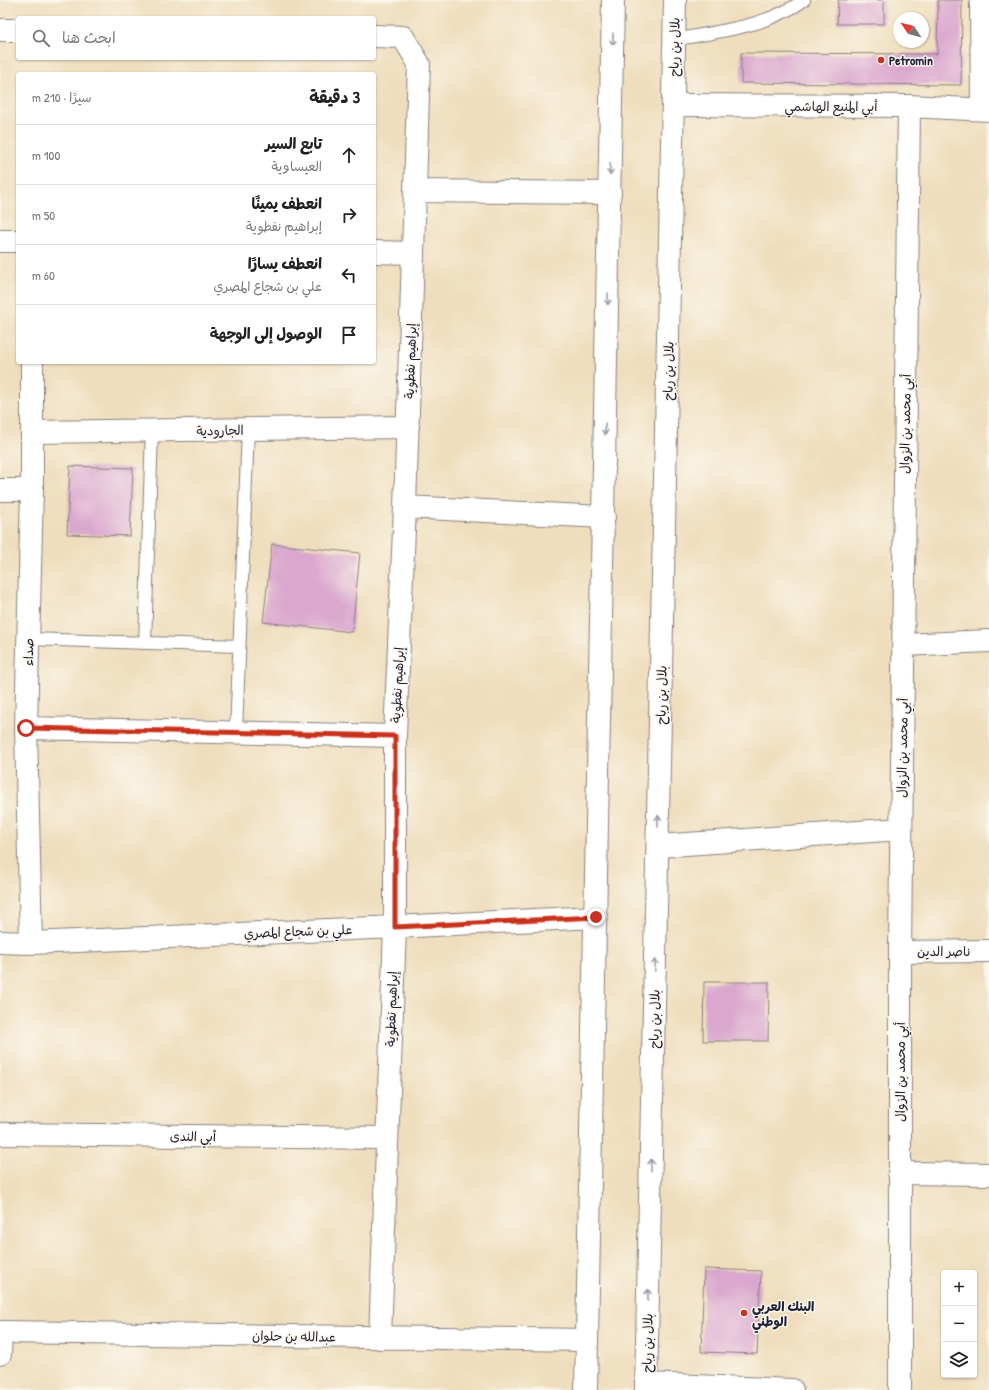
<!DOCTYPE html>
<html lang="ar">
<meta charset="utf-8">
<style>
:root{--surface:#fff;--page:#f2f2f2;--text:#222;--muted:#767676;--line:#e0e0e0}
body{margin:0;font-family:"Patrick Hand","Playpen Sans Arabic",sans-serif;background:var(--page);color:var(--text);direction:rtl}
.controls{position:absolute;right:12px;bottom:12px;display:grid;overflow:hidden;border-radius:4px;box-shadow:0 1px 3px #0004}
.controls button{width:36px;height:36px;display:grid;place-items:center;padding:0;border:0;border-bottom:1px solid var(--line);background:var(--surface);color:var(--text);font:20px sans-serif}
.compass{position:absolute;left:893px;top:12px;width:36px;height:36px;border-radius:50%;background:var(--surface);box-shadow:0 1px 3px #0004;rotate:305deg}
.stop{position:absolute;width:12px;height:12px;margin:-9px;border:3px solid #c8321e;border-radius:50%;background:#fff}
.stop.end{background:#c8321e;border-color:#fff;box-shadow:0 1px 4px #0008}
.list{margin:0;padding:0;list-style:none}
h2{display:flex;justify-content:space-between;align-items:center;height:52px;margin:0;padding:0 16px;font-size:17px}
h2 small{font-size:13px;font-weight:400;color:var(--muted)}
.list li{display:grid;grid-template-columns:26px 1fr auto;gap:12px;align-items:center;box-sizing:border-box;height:60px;padding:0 16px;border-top:1px solid var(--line)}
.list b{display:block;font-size:15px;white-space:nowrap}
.list p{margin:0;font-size:13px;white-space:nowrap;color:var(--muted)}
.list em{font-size:13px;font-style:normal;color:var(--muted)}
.icon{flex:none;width:22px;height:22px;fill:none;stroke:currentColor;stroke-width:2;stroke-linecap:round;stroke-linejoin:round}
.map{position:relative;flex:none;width:989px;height:1390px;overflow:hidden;direction:ltr}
.search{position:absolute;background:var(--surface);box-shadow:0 1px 3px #0004;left:16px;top:16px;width:360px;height:44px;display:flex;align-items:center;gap:10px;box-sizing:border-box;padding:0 14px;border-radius:4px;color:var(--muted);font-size:15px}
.panel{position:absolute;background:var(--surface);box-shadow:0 1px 3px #0004;left:16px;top:72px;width:360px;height:292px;border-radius:4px;direction:rtl}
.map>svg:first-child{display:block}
.building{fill:#daa7ce}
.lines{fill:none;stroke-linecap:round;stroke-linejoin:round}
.lane-casing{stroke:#88807c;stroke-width:14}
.street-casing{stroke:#88807c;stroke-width:24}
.secondary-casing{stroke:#88807c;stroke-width:24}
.lane{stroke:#fff;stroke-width:12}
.street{stroke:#fff;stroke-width:22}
.secondary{stroke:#fff;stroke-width:22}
.oneway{stroke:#9c9ca7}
.route{stroke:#c8321e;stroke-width:5}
.poi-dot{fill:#c8321e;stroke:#fbf7ec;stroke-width:1.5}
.labels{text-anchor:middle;stroke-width:3;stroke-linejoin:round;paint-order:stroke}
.street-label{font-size:13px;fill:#22223b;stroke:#fbf7ec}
.poi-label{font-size:13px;font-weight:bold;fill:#22223b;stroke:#fbf7ec;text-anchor:start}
</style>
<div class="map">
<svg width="989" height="1390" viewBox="0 0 989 1390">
<rect width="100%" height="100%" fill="#fbf7ec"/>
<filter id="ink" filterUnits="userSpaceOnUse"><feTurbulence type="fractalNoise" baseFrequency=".025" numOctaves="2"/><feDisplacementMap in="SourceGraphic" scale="8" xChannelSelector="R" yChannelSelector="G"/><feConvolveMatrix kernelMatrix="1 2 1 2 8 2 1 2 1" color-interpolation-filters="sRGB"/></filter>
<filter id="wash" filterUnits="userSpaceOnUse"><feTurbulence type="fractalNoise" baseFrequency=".012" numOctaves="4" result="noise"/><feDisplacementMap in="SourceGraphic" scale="16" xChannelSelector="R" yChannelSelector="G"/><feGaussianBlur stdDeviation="0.9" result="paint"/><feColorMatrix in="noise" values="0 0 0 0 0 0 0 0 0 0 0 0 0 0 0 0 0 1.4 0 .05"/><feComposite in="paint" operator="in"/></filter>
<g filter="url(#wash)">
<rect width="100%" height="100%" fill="#efdebd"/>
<g id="blocks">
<!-- building -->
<path class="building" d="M 838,0 L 884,0 L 884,24 L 837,24 Z
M 938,0 L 962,0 L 961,85 L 741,83 L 741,53 L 937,54 Z
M 70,466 L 133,468 L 130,536 L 67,534 Z
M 272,544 L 360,553 L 352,632 L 263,622 Z
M 704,982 L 769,982 L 768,1041 L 703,1041 Z
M 704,1269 L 761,1271 L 757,1354 L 701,1352 Z"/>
</g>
</g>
<g filter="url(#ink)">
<use href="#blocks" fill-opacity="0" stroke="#88807c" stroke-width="1"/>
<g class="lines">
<!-- lane casing -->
<g class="lane-casing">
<path id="lane" d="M 674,40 C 719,31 767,27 804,0
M 28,639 L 239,646
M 145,643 L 152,431
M 236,733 L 248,429"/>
</g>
<!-- street casing -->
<g class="street-casing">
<path id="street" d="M 981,0 L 982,109
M 0,30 L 18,30
M 374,36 L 403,37 L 419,64 L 405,507 L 395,736 L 395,927 L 380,1338
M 673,105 L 909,106 L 989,110
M 415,191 L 610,193
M 0,241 L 18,241
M 374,252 L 413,253
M 32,432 L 408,427
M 0,490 L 32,490
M 405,507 L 604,517
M 903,645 L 989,641
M 26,728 L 395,736
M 658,846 L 901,829
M 0,942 L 31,943 L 395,927 L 596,917
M 31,943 L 26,728 L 32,490 L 32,362
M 900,952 L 989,951
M 0,1134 L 386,1138
M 899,1173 L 989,1174
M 0,1332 L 587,1340
M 0,1354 L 1,1332
M 646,1384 L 792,1390
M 900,1390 L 900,952 L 909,106"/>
</g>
<!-- secondary casing -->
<g class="secondary-casing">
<path id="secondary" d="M 586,1390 L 613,0
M 646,1390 L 675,0"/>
</g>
<!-- lane -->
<use href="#lane" class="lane"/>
<!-- street -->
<use href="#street" class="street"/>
<!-- secondary -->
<use href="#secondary" class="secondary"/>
</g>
<!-- one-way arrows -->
<defs><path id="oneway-shaft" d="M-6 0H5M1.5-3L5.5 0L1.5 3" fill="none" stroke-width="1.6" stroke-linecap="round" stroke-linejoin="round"/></defs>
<g class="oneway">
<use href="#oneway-shaft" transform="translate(613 39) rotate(91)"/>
<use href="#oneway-shaft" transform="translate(610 169) rotate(91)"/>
<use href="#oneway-shaft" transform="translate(608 299) rotate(91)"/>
<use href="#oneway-shaft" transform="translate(605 429) rotate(91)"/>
<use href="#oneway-shaft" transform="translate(658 821) rotate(-89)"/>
<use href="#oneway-shaft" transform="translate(655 965) rotate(-89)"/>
<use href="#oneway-shaft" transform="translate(651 1165) rotate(-89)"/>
<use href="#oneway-shaft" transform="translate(648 1295) rotate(-89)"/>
</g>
</g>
<g class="lines" filter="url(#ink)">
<!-- route -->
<path class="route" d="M 26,728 L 395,736 L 395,927 L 596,917"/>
</g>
<!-- markers -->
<g class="poi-dot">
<circle cx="881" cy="60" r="4"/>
<circle cx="744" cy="1313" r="4"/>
</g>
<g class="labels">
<!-- street labels -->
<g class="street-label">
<text transform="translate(674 47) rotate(-89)" y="5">بلال بن رباح</text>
<text x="831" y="111">أبي المنيع الهاشمي</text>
<text transform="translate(410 361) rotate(-88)" y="5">إبراهيم نفطوية</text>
<text transform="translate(668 371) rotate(-89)" y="5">بلال بن رباح</text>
<text transform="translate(905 424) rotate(-89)" y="5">أبي محمد بن الزوال</text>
<text transform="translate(220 430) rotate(-1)" y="5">الجارودية</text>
<text transform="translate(28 652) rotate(-89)" y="5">صداء</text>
<text transform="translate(397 685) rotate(-87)" y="5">إبراهيم نفطوية</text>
<text transform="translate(661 695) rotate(-89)" y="5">بلال بن رباح</text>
<text transform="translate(902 748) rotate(-89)" y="5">أبي محمد بن الزوال</text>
<text transform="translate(298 931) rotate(-2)" y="5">علي بن شجاع المصري</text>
<text x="944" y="956">ناصر الدين</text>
<text transform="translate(391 1009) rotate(-88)" y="5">إبراهيم نفطوية</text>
<text transform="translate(654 1019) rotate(-89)" y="5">بلال بن رباح</text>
<text transform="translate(900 1072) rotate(-90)" y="5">أبي محمد بن الزوال</text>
<text transform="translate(193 1136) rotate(1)" y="5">أبي الندى</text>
<text transform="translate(294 1336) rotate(1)" y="5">عبدالله بن حلوان</text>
<text transform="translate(647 1343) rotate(-89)" y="5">بلال بن رباح</text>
</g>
<!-- poi labels -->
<g class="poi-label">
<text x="889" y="65">Petromin</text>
<text x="752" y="1311">البنك العربي<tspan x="752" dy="15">الوطني</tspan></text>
</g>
</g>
</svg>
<div class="controls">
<button>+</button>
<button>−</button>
<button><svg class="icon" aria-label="layers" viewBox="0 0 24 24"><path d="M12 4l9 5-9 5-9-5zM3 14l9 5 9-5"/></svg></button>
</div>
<svg class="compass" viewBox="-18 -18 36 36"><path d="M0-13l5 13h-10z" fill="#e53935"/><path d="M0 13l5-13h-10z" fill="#767676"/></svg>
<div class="stop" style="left:26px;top:728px"></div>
<div class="stop end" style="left:596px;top:917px"></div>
<div class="search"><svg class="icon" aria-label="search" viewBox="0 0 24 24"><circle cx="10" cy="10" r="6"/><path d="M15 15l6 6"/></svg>ابحث هنا</div>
<section class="panel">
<h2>3 دقيقة<small>سيرًا · 210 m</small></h2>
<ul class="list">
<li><svg class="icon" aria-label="ahead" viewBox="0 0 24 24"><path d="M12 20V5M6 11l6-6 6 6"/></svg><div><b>تابع السير</b><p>العيساوية</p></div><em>100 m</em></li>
<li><svg class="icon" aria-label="right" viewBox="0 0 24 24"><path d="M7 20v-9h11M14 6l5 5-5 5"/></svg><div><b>انعطف يمينًا</b><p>إبراهيم نفطوية</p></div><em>50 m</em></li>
<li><svg class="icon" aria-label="left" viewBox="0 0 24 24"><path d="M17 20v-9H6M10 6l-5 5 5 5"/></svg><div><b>انعطف يسارًا</b><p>علي بن شجاع المصري</p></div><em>60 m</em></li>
<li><svg class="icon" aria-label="arrive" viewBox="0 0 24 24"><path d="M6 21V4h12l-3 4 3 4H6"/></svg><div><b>الوصول إلى الوجهة</b></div></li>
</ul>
</section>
</div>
